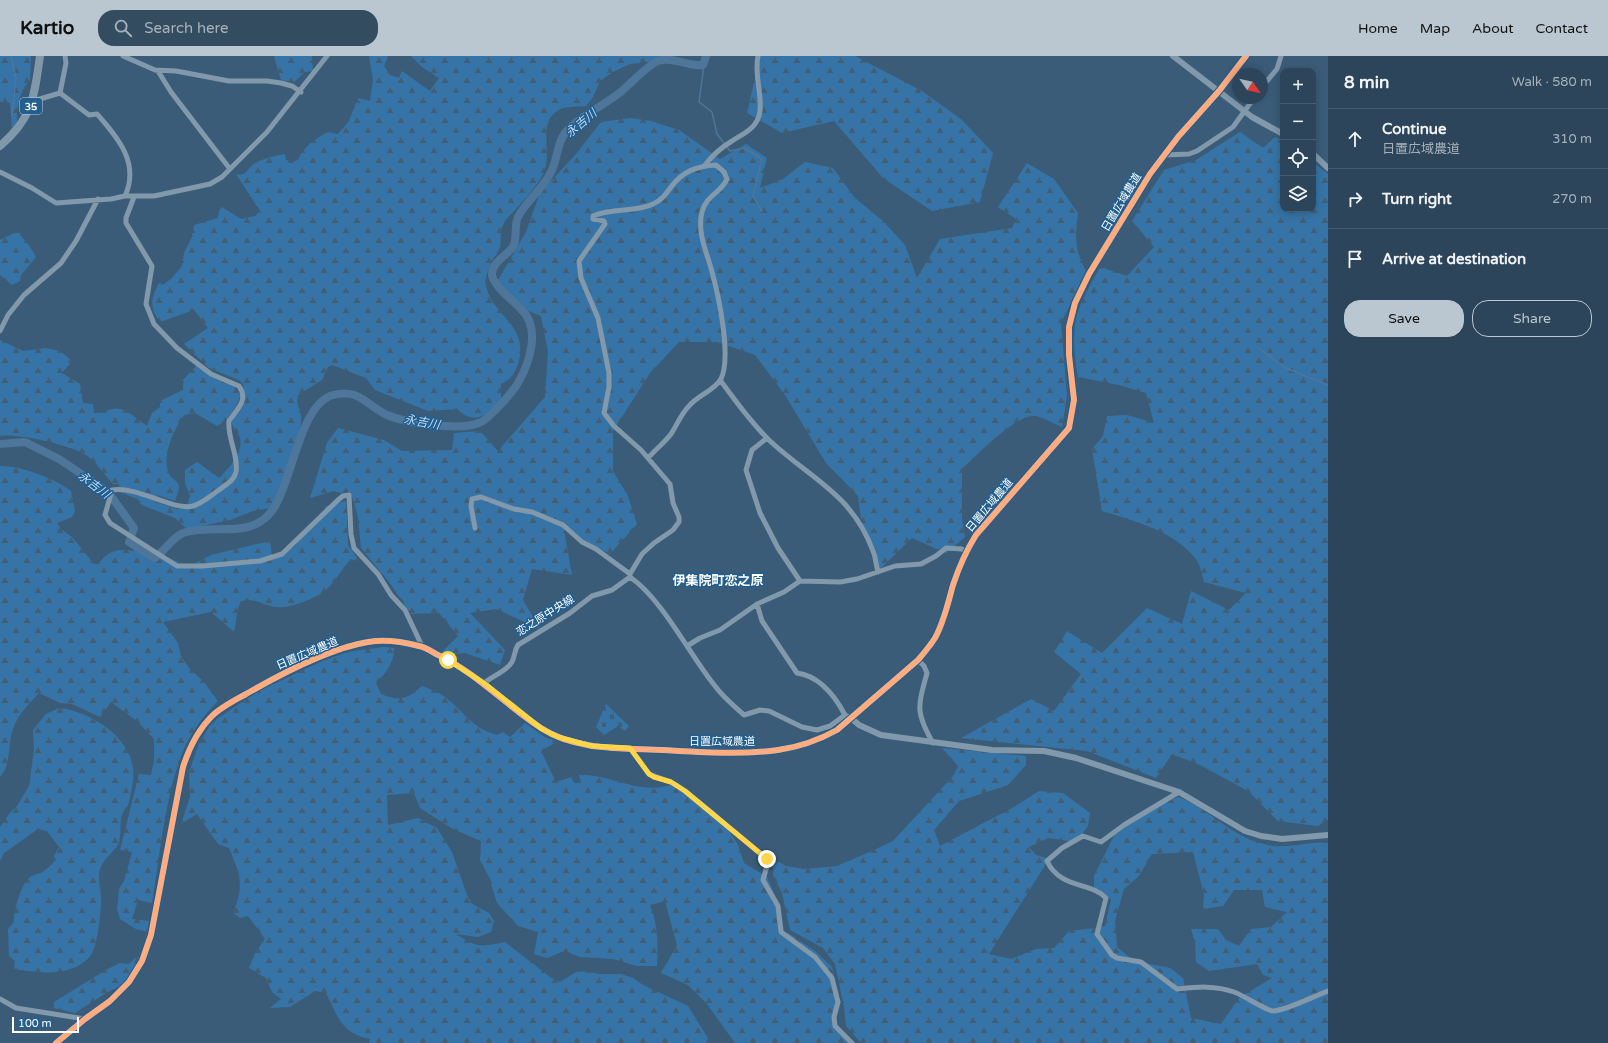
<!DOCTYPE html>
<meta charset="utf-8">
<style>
:root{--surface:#2c455a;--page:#344c60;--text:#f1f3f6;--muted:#a6b1bb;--line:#485d70;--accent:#bac6d0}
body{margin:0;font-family:"Varela Round","Noto Sans JP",sans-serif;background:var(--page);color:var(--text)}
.controls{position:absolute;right:12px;top:12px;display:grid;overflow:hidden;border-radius:8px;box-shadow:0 2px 10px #0003}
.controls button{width:36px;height:36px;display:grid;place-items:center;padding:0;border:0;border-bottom:1px solid var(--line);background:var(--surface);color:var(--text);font:20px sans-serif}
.compass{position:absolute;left:1232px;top:12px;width:36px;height:36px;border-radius:50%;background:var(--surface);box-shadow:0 2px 10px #0003;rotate:124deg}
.scale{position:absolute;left:12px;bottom:10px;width:67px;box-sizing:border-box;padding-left:4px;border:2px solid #fff;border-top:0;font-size:11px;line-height:14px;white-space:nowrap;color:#fff;-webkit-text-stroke:3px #215e91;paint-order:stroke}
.stop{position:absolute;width:12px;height:12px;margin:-9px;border:3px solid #ffd54a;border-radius:50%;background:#fff}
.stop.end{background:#ffd54a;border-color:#fff;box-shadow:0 1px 4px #0008}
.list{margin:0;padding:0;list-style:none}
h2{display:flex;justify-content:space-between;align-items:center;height:52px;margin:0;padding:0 16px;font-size:17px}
h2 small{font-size:13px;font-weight:400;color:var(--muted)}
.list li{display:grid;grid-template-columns:26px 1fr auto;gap:12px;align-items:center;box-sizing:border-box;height:60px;padding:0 16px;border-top:1px solid var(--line)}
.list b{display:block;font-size:15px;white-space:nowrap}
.list p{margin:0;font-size:13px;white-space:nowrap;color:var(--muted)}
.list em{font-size:13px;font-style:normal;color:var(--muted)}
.actions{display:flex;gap:8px;padding:12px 16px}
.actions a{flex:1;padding:9px 0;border:1px solid var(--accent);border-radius:16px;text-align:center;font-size:14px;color:var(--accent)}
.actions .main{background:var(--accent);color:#111}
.icon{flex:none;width:22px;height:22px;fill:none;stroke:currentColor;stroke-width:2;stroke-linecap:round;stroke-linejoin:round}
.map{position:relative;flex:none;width:1328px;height:987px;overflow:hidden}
header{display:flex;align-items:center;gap:24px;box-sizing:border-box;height:56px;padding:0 20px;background:var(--accent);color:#111}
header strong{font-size:19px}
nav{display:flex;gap:22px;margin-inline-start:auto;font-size:14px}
.search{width:280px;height:36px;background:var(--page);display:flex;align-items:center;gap:10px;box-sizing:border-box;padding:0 14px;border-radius:16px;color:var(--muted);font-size:15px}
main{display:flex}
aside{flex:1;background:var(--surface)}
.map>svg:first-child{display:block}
.forest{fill:url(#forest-firs);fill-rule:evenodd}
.cemetery{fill:url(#cemetery-stones)}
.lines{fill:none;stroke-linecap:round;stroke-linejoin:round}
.stream{stroke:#4e769a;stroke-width:1.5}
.river{stroke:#4e769a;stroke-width:8}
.minor{stroke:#8298ab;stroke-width:5}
.tertiary{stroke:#8298ab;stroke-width:6}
.primary{stroke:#8198aa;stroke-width:8}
.cycleway-casing{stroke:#215e91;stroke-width:8}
.cycleway{stroke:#ffac80;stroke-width:6}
.route{stroke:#ffd54a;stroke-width:5}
.labels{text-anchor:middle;stroke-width:3;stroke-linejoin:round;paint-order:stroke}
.shield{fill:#215e91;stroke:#bccfde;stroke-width:1}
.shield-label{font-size:10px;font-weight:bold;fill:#fff}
.street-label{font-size:11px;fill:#fff;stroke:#215e91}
.water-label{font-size:12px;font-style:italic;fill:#bedcf4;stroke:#215e91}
.quarter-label{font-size:13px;font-weight:bold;fill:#fff;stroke:#215e91}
</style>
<header>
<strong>Kartio</strong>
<div class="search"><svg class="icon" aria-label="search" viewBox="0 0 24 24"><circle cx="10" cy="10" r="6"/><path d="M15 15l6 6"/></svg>Search here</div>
<nav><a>Home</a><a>Map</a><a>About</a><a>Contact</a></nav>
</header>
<main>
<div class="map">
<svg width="1328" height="987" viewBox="0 0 1328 987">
<defs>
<pattern id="forest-firs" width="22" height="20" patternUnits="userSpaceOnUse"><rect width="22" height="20" fill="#3674a7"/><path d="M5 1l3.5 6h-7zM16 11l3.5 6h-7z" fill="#425e75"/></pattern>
<pattern id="cemetery-stones" width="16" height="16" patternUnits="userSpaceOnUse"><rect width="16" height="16" fill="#3674a7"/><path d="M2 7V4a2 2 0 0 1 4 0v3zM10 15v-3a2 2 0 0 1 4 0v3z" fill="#425e75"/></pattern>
</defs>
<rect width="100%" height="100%" fill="#3a5c78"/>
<!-- forest -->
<path class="forest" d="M 0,0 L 31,0 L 30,25 C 20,32 16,54 17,66 L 12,72 L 10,47 L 0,46 Z
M 274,0 L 312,0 L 313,15 L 305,16 L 294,26 L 281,24 Z
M 369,0 L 388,0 L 384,10 L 390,19 L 399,22 L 402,15 L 430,35 L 439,22 L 422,11 L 411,0 L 663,0 L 648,6 L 630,8 L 613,16 L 600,25 L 593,41 L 586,50 C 579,51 568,50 561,53 C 534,65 555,100 542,120 C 533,136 517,151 505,165 L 501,173 L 500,195 C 494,200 492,204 489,212 C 487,218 484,224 486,230 C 492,260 530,269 518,308 C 514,319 511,323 501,328 L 501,345 C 486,359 476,370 457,353 L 428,355 L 375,334 L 366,322 L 332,309 L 328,311 L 322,324 L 298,339 C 296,352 300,350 301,360 C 304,374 280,438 272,452 L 253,455 L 230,464 L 187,473 L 175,462 L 142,449 L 137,443 L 120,436 L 119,428 L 113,428 C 104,418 96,406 86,399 C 71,389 17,377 0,380 L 0,284 L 23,295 L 46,292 L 60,295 L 72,305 L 62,317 L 80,328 L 83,347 L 93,348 L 94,357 C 106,357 105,354 113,353 C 124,350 138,364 147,370 L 152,357 L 160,351 L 160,345 L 183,334 L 183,324 L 196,310 L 214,322 L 235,330 L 240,340 C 237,351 227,366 217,370 L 195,357 L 184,359 C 174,374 164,394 167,412 C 171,430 186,419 175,445 L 157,439 L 153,445 L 177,453 L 186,453 L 190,440 L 185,427 L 185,414 L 197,406 L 219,422 C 228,414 244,395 240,382 C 238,375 231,372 232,365 L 245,345 L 243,328 L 239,324 L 209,312 L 184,288 L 208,272 L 194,254 L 160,266 C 149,251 151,243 159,227 L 163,229 L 172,222 L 182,210 L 184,197 L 192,181 L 194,169 L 218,162 L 219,155 L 222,151 L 241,163 L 255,160 L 260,155 L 236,118 C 247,121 246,113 254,108 C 263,102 275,100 285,98 L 286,104 L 291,106 L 298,104 C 305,89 313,85 327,76 L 338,78 L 349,65 L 358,42 L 370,45 L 373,24 Z
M 760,0 L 855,0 L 922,35 L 962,64 L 993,97 L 980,146 L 932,155 L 883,122 L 834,65 L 782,77 L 747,57 Z
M 631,62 L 651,65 L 679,74 L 720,103 L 746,88 L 767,102 L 760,132 L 783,123 L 805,106 L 833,112 L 854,141 L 884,166 L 905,189 L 917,222 L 940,183 L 1012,172 L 1016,163 L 998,151 L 1027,107 L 1054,123 L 1078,157 C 1075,181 1074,193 1086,215 L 1061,267 L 1067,340 L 1062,371 C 1054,368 1045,362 1036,360 C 1018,356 976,400 962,413 L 962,463 L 965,481 L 946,497 L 912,482 L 878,515 L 862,471 L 858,440 L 826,407 L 785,339 L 755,299 L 717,286 L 679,286 L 650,317 L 613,375 L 613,415 L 628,440 L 637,468 L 610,498 L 564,474 L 572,519 L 532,513 L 523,544 L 540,573 L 496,553 L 470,557 L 505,594 L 500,609 L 465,597 L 438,600 L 458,580 L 439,557 L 411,558 L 389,526 L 361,492 L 358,460 L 352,440 L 334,435 L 310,442 L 327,387 L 338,372 L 384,384 L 402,395 L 452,394 L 454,377 L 480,375 L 498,395 L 545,341 L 548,296 L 541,260 L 509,247 L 497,226 L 526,176 L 540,137 L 576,98 L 601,66 Z
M 1240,76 L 1263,92 L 1275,81 L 1283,84 L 1283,153 L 1313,153 L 1313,106 L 1328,118 L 1328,764 L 1318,770 L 1278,765 L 1248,735 L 1200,709 L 1172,698 L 1156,722 L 1087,695 L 961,682 L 1031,643 L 1054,655 L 1081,618 L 1054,596 L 1067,575 L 1102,597 L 1147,552 L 1182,568 L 1191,535 L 1229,554 L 1246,537 L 1204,526 C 1202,519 1200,508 1196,503 C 1174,475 1135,465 1102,455 L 1092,393 L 1103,380 L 1107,360 L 1127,359 L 1154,367 L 1146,337 L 1119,329 L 1078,321 C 1074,297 1071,273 1080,250 C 1085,237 1093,225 1099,213 L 1103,212 L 1127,220 L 1154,191 L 1132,165 L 1164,114 L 1196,104 Z
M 18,175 C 24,185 30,189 36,201 L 21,219 L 20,225 L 12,229 L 0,219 L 0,184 Z
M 0,410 C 22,410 54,422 71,435 L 75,455 L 72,461 L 57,467 L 61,473 L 72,481 L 94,508 L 99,508 C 106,495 119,492 133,495 L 139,489 L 183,508 L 194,508 L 211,499 L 270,485 L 272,500 L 294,491 L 326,450 L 346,445 L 348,489 L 360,506 L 351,503 C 342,512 333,530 323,536 C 314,543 288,553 277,551 C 261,549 259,542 241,545 C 236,555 237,564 234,576 L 211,556 L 163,566 L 178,587 L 181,600 L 189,612 L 203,625 L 218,645 C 204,659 191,676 183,695 C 165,739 160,799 152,847 L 138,844 L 132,863 L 149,865 L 147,876 L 136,873 L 120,863 L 117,853 L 119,833 L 124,825 L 132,796 L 120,794 L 139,718 L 151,719 L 154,704 L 154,683 L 138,666 L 111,646 L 100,661 L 72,648 L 60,647 L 39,637 C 29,648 18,658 13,673 C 7,689 12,708 0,721 Z
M 384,591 L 394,592 C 394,607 386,617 376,627 L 381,638 C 401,646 407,643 422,630 C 429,633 436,635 442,639 C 462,652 470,672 497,679 L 503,676 L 510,681 L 525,667 L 546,682 L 558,685 L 541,695 L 556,726 L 571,721 L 574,727 L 581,727 L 579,719 C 612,717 644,743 677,726 L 718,758 L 738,789 L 744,807 L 767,821 L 780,851 L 784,874 L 815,895 L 832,911 L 839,944 L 835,962 L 839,972 L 852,987 L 735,987 L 707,948 L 688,929 L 661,917 L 677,889 L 665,845 L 650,849 C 658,869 658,888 657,910 L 637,910 L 613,903 L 580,901 L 564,895 L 547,902 L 534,898 L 538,876 L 518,870 L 497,847 L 489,821 L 480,804 L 481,785 L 453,773 L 420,752 L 414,737 L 387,739 L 388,769 L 418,762 L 437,772 L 452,796 L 467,839 L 472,848 L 489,857 L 494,865 L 491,876 L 478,881 L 456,878 C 477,892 480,891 505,886 L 550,921 L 560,926 L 576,916 L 587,915 L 598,918 L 621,918 L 633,922 L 643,929 L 688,950 L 711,987 L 369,987 L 370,983 C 341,977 338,961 326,937 L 315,935 L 290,951 L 270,952 L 281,943 L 272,936 L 266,922 L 249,912 L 255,897 L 265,883 L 248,860 L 240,862 L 233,857 C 245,828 240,819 229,792 L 218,788 L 197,758 L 181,768 L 190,741 L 189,716 L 199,688 L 209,671 L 217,663 L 257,636 L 320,606 L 347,596 Z
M 59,652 C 94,656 138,685 133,725 C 132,732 130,742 128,749 C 126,753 122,757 121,762 C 120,770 121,779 119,786 C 116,795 104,801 100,813 C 97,823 101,832 101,843 C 101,855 98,889 91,899 C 73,922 39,917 14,913 L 15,905 L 9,900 L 8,873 L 14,866 C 13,856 22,826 30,821 C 34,818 40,818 44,815 C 48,812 52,808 56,804 L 54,800 L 59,791 L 47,775 L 38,773 L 4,797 L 0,805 L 0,771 L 9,758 L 17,750 L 29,730 L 34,694 L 33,674 L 46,658 Z
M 942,692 L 1026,700 L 1026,709 L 1008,729 L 959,745 L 934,774 L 940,790 L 1014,751 L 1039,735 L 1063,737 L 1090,757 L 1088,770 L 1076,786 L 1048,782 L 1029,791 L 1036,799 L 1049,803 L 989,898 L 1011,903 L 1036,893 L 1054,892 L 1069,875 L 1096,872 L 1105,870 L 1111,844 L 1106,838 L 1094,835 L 1094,820 L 1115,778 L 1149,754 L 1178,741 C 1209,752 1229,780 1264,788 C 1284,794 1307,786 1328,786 L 1328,987 L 861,987 L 846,970 L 844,951 L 835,908 L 823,892 L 790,874 L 782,837 L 773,819 L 774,803 L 786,810 L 805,813 L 837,810 L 874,794 L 893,785 L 954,719 L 958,710 ZM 1193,796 L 1204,839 L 1203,853 L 1223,850 L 1234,834 L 1262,834 L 1265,851 L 1287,856 L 1271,871 L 1251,873 L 1239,890 L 1226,884 L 1218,873 L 1191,873 L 1195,886 L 1196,906 L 1209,915 L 1257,908 L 1263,919 L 1272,922 L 1239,942 L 1221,968 L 1191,962 L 1183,922 L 1170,912 L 1134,905 L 1117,891 L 1115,865 L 1124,833 L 1139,820 L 1152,798 Z
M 140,901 L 133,916 L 124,928 L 106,937 L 75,957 L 54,952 L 54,946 L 106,914 L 120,907 L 129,908 L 135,902 Z"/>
<!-- cemetery -->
<path class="cemetery" d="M 606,648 L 629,670 L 625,675 L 618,670 L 604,679 L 596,671 Z"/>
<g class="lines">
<!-- stream -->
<path class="stream" d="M 11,0 L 16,22 L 12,59
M 704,9 L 699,46 L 712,56 L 717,78 L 730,95 L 744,92 L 762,103 L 753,140 L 762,155
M 1260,293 L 1286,312 L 1328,329"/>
<!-- river -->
<path class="river" d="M 0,388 L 25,386 L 59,403 L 108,436 L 134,472 L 129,486 L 155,502 C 164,495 173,481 183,477 C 212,467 249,484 271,456 C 292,430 299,348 333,339 C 359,332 366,349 387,359 C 406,367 460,375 479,367 C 488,364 512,337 518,327 C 530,306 541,272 521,253 C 514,245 504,239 498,230 C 495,226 492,223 492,218 C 492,205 509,199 514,189 C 517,180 514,170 518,161 C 526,145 543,133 551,116 C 558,103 556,89 565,77 C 579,60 605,49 622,35 C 630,28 649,8 658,5 C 673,0 688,11 703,9 L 706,0"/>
<!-- minor -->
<path class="minor" d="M 123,0 L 155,14 L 176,15 L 229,25 L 267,25 L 281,27 L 292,30 L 301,36
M 158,15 L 171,36 L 230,113
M 1262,31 L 1277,13 L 1281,0
M 60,37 L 66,7 L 65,0
M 33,45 L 60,37 L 89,59 L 97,58 C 118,82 140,107 125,140
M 1164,99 L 1189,98 L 1197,95 L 1233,71 L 1254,42
M 705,109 C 712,100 722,91 732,85 C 744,77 758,72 760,55 C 762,37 754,18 758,0
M 0,116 L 32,132 L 56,147 L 111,143 L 125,140 L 154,140 L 210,128 L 222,121 L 267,76 L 327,0
M 134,141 L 126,162 L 126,167 L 152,210 L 146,248 L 154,268 L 177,292 L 211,318 L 239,330 C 249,344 237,353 229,365 C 227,382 239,400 236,416 C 234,425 225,429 219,434 C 211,439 203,447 193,450 C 172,455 139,430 112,434 L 105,459 L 110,467 L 177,510 L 203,510 L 260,505 L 282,498 L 338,444 L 343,440 L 349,439 L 351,478 L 354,492 L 378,518 L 391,539 L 405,554 L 422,590
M 0,275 L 8,259 L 24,239 L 61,207 L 76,185 L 98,143
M 720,324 C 736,345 751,367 770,385 C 811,423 852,438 873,495 C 876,502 876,509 878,516
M 767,382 L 752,394 L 746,414 L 760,457 L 778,492 L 800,525
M 475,472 L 471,450 L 472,443 L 481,441 L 514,453 L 532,456 L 563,469 L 582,486 L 596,493 L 630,518
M 630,521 L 630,518 L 642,498 L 654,487 L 673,474 L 679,466 L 679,461 L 673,447 L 670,428 L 641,394 L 614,370 L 604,357 L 609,331 L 609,317 L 598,262 L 581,222 L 579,205 L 605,168 L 604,165 L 593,163 L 593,160 C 614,151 635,157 653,148 C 661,145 666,138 671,131 C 683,115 697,110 716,109 L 724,116 L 727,123 C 722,136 706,139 702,156 C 697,175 706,195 711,212 C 718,237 732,300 721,323 C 714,335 698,339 689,350 C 681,358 677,369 671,378 C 665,386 655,394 648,402
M 630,521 C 663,544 689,598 715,630 C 723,641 734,650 744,659 L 760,654 L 769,655 L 802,671 L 817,674 L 830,670 L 845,659 L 851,662
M 757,548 L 762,565 L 797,617 C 819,620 835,640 845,659
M 687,590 L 700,582 L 720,574 L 757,548 L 784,536 L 800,525 L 840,526 L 857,523 L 895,510 L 921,508 L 936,500 L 946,492 L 962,493 L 966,496
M 918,604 L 924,610 L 927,617 C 918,650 915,656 933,687
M 484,627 C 492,620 506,616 512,606 C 515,600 514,595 518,589 L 570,557 L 592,540 L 612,534 L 630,521
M 630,692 L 649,718 L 671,726 L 685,735 L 767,803 L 767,810 L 763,824 L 778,850 L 781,876 L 815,901 L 832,922 L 838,946 L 834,961 L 835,970 L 852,987
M 1179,736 L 1124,769 L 1101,786 L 1083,780 L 1062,792 L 1047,805 C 1060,833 1091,826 1106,842 L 1097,878 L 1112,899 L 1117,902 L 1141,906 L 1177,933 C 1197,931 1215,929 1234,936 C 1243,939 1267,955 1273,955 C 1285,955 1314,940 1328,935
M 0,943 L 16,952 L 85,963"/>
<!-- tertiary -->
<path class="tertiary" d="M 1173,0 L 1252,61 L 1283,78
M 1313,98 L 1328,112
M 851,662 L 859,669 L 881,679 L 992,694 L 1044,695 L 1076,702 L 1179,736 L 1245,775 L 1261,780 L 1282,783 L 1328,779
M 56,987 L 85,963 L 110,945 L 129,926 L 142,905 L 151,879 L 183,711 C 189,692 198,674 212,660 C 221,651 235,644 246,638 C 279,619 331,592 368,586 C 384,583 404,586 419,590 C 425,591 431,595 436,598 C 476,616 505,649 541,672 C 576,695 624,692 663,694 C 701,696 740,699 778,694 C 799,691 819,684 837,674 L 918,604 C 924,597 930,590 935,582 C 944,566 948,547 953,529 C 959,511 966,495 976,479 L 1069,372 L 1074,344 L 1069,299 L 1069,271 L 1075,247 L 1089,218 L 1150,118 L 1178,81 L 1219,35 L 1246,0"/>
<!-- primary -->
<path class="primary" d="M 0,90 C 33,62 34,41 40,0"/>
<!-- cycleway casing -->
<g class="cycleway-casing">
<path id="cycleway" d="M 56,987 L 85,963 L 110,945 L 129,926 L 142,905 L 151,879 L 183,711 C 189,692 198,674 212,660 C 221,651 235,644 246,638 C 279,619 331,592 368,586 C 384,583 404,586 419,590 C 425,591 431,595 436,598 C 476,616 505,649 541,672 C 576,695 624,692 663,694 C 701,696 740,699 778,694 C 799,691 819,684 837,674 L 918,604 C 924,597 930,590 935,582 C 944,566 948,547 953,529 C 959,511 966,495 976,479 L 1069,372 L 1074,344 L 1069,299 L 1069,271 L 1075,247 L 1089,218 L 1150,118 L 1178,81 L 1219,35 L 1246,0"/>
</g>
<!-- cycleway -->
<use href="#cycleway" class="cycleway"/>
</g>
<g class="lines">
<!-- route -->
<path class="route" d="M 448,604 L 484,627 L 542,673 L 558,681 L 592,690 L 630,692 L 649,718 L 654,721 L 671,726 L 685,735 L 767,803"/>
</g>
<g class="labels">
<!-- shield labels -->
<rect class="shield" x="20" y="42" width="22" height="16" rx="3"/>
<g class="shield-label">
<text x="31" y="54">35</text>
</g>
<!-- street labels -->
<g class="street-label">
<text transform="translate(1121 146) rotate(-59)" y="4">日置広域農道</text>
<text transform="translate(989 449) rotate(-50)" y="4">日置広域農道</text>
<text transform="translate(545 559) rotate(-32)" y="4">恋之原中央線</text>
<text transform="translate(307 597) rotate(-23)" y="4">日置広域農道</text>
<text x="722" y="689">日置広域農道</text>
</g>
<!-- water labels -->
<g class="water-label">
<text transform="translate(581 67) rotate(-40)" y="4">永吉川</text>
<text transform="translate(422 366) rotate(10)" y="4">永吉川</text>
<text transform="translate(94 429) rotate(37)" y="4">永吉川</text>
</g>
<!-- quarter labels -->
<g class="quarter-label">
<text x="718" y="529">伊集院町恋之原</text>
</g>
</g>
</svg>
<div class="controls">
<button>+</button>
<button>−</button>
<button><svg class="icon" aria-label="locate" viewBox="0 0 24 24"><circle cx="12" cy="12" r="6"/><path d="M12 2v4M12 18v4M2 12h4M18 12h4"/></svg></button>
<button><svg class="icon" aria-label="layers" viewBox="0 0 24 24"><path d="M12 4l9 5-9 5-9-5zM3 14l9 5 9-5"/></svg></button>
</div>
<svg class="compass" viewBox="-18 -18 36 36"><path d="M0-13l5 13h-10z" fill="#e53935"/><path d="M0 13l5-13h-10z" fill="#a6b1bb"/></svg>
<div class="scale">100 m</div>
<div class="stop" style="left:448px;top:604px"></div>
<div class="stop end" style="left:767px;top:803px"></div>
</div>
<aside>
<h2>8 min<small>Walk · 580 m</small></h2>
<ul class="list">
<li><svg class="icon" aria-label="ahead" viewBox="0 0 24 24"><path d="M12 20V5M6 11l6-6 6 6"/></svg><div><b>Continue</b><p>日置広域農道</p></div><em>310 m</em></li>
<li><svg class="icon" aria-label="right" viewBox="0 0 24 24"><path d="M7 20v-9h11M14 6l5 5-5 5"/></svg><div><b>Turn right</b></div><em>270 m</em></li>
<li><svg class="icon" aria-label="arrive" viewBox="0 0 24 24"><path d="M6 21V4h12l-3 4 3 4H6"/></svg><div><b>Arrive at destination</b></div></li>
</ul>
<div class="actions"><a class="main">Save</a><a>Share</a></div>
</aside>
</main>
